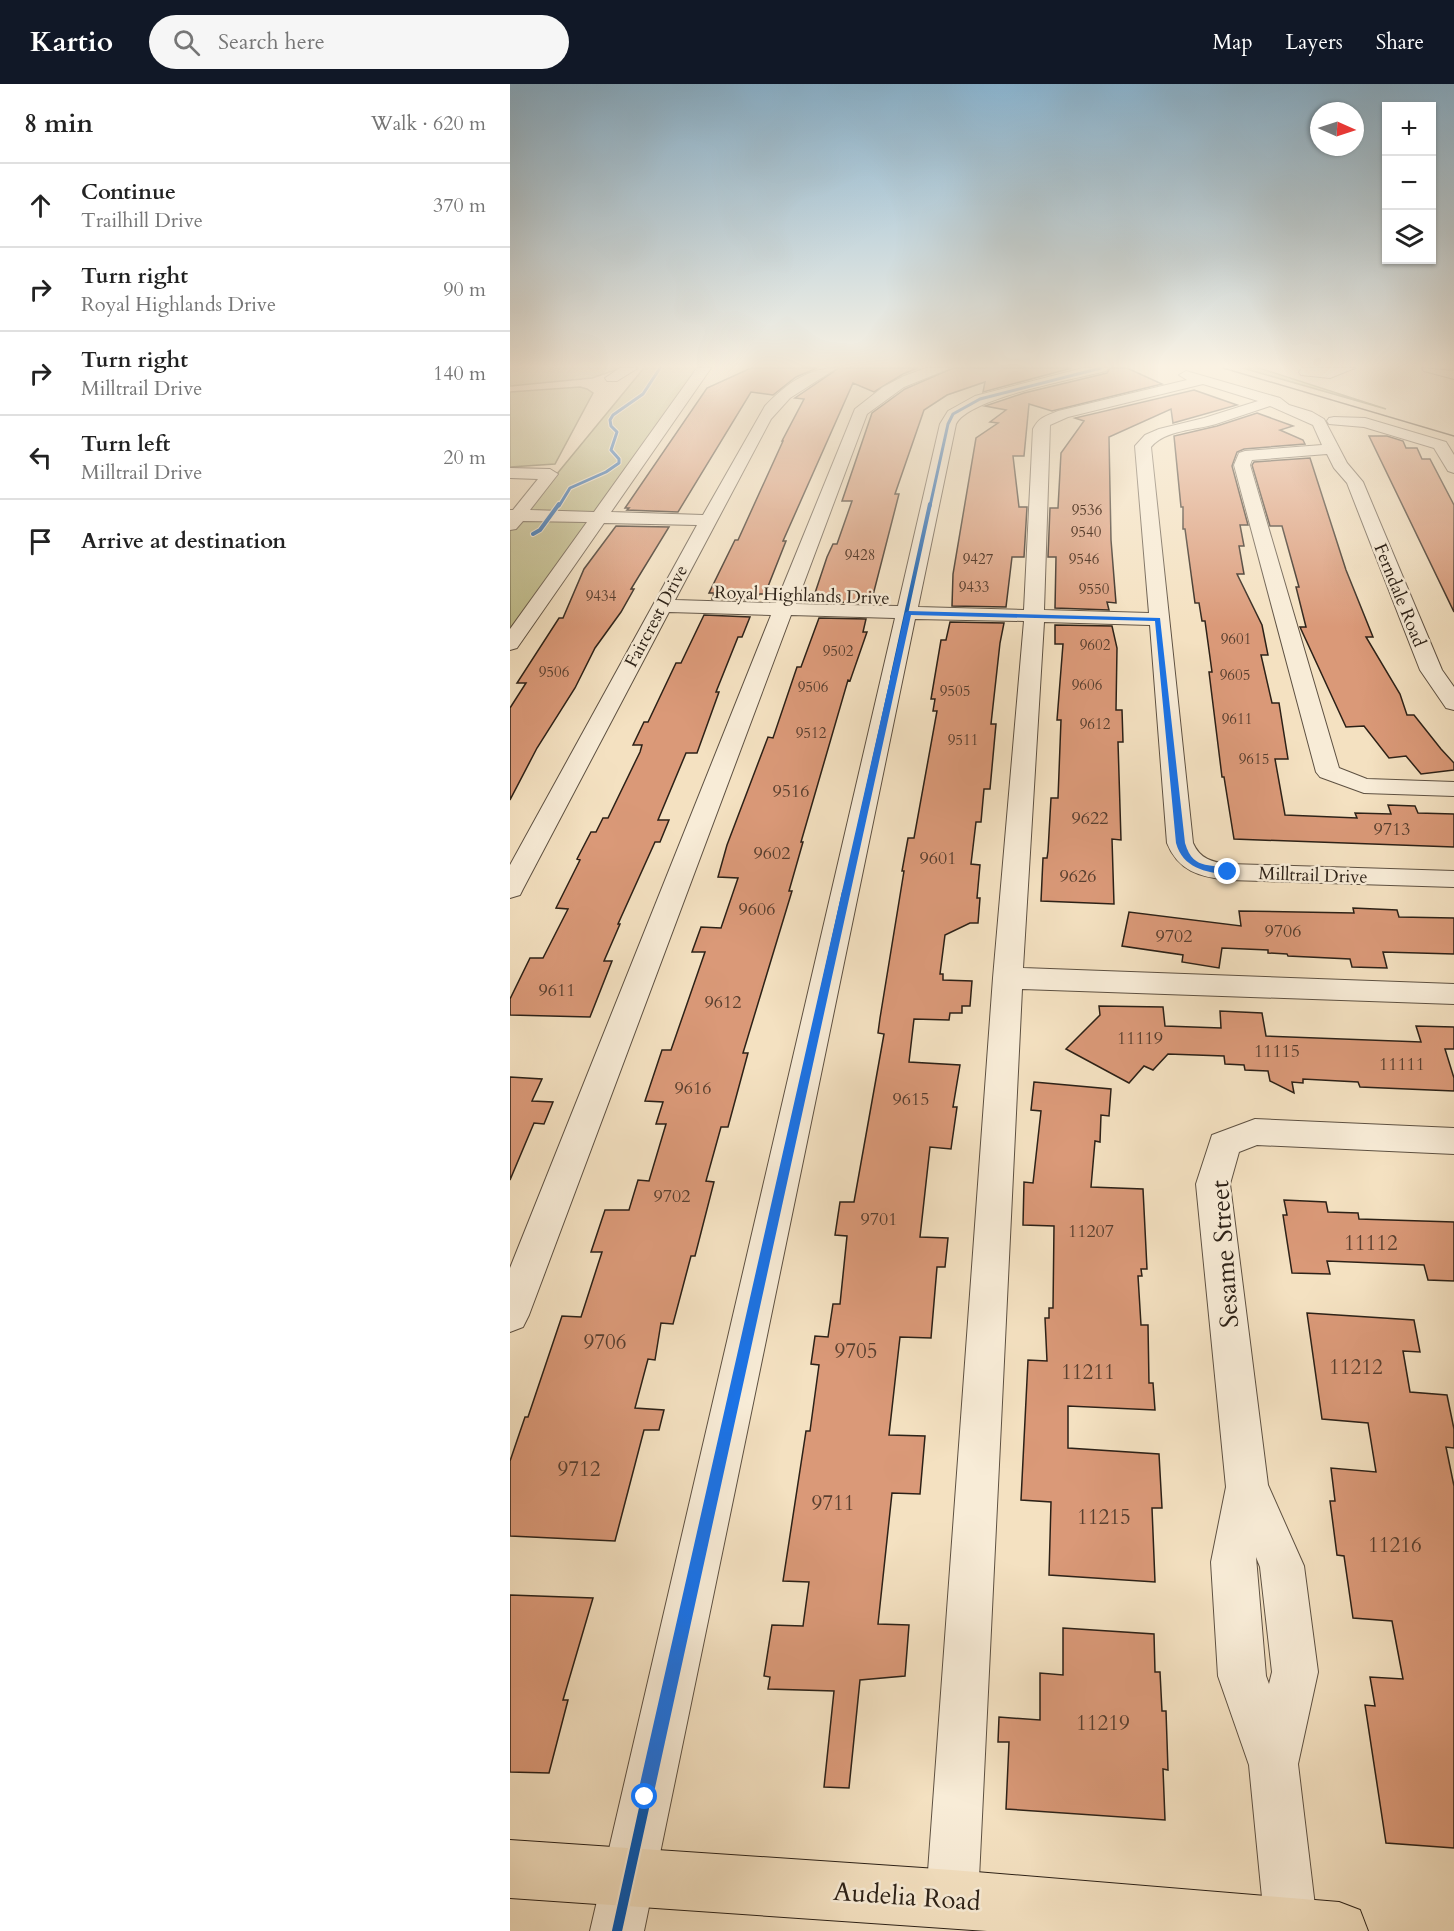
<!DOCTYPE html>
<meta charset="utf-8">
<style>
:root{--surface:#fff;--page:#f6f6f6;--text:#222;--muted:#767676;--line:#e0e0e0;--accent:#111827}
body{margin:0;font-family:Cardo,serif;background:var(--page);color:var(--text)}
.controls{position:absolute;right:18px;top:18px;display:grid;overflow:hidden;border-radius:0px;box-shadow:0 2px 4px #0004}
.controls button{width:54px;height:54px;display:grid;place-items:center;padding:0;border:0;border-bottom:2px solid var(--line);background:var(--surface);color:var(--text);font:30px sans-serif}
.compass{position:absolute;left:800px;top:18px;width:54px;height:54px;border-radius:50%;background:var(--surface);box-shadow:0 2px 4px #0004;rotate:93deg}
.stop{position:absolute;width:18px;height:18px;margin:-14px;border:4px solid #1a73e8;border-radius:50%;background:#fff}
.stop.end{background:#1a73e8;border-color:#fff;box-shadow:0 2px 6px #0008}
.list{margin:0;padding:0;list-style:none}
h2{display:flex;justify-content:space-between;align-items:center;height:78px;margin:0;padding:0 24px;font-size:26px}
h2 small{font-size:20px;font-weight:400;color:var(--muted)}
.list li{display:grid;grid-template-columns:39px 1fr auto;gap:18px;align-items:center;box-sizing:border-box;height:84px;padding:0 24px;border-top:2px solid var(--line)}
.list b{display:block;font-size:22px;white-space:nowrap}
.list p{margin:0;font-size:20px;white-space:nowrap;color:var(--muted)}
.list em{font-size:20px;font-style:normal;color:var(--muted)}
.icon{flex:none;width:33px;height:33px;fill:none;stroke:currentColor;stroke-width:2;stroke-linecap:round;stroke-linejoin:round}
.map{position:relative;flex:none;width:944px;height:1847px;overflow:hidden}
header{display:flex;align-items:center;gap:36px;box-sizing:border-box;height:84px;padding:0 30px;background:var(--accent);color:#fff}
header strong{font-size:28px}
nav{display:flex;gap:33px;margin-inline-start:auto;font-size:21px}
.search{width:420px;height:54px;background:var(--page);display:flex;align-items:center;gap:15px;box-sizing:border-box;padding:0 21px;border-radius:33px;color:var(--muted);font-size:22px}
main{display:flex}
aside{flex:1;background:var(--surface)}
.map>svg:first-child{display:block}
.green{fill:#c2c18e;stroke:#777152;stroke-width:1.5}
.building{fill:#da9978;stroke:#2c2117;stroke-width:1.5}
.lines{fill:none;stroke-linecap:round;stroke-linejoin:round}
.minor-casing{stroke:#5e5142;stroke-width:2}
.major-casing{stroke:#2c2117;stroke-width:2}
.minor{fill:#f8ecd7;fill-rule:evenodd}
.major{fill:#f4e1c1;fill-rule:evenodd}
.tram{stroke:#2c2117;stroke-width:1.5}
.cycleway-far5-casing{stroke:#f8ecd7;stroke-width:5}
.cycleway-far4-casing{stroke:#f8ecd7;stroke-width:6}
.cycleway-far3-casing{stroke:#f8ecd7;stroke-width:8}
.cycleway-far2-casing{stroke:#f8ecd7;stroke-width:10}
.cycleway-far1-casing{stroke:#f8ecd7;stroke-width:11}
.cycleway-casing{stroke:#f8ecd7;stroke-width:14}
.cycleway-far5{stroke:#0057b8;stroke-width:3}
.cycleway-far4{stroke:#0057b8;stroke-width:4}
.cycleway-far3{stroke:#0057b8;stroke-width:4.5}
.cycleway-far2{stroke:#0057b8;stroke-width:6}
.cycleway-far1{stroke:#0057b8;stroke-width:8}
.cycleway{stroke:#0057b8;stroke-width:10}
.route{fill:#1a73e8}
.labels{text-anchor:middle;stroke-width:5;stroke-linejoin:round;paint-order:stroke}
.far-number-label{font-size:15px;fill:#583f2f}
.far-street-label{font-size:18px;fill:#2c2117;stroke:#f8ecd7}
.number-label{font-size:18px;fill:#583f2f}
.near-number-label{font-size:21px;fill:#583f2f}
.near-street-label{font-size:26px;fill:#2c2117;stroke:#f8ecd7}
</style>
<header>
<strong>Kartio</strong>
<div class="search"><svg class="icon" aria-label="search" viewBox="0 0 24 24"><circle cx="10" cy="10" r="6"/><path d="M15 15l6 6"/></svg>Search here</div>
<nav><a>Map</a><a>Layers</a><a>Share</a></nav>
</header>
<main>
<aside>
<h2>8 min<small>Walk · 620 m</small></h2>
<ul class="list">
<li><svg class="icon" aria-label="ahead" viewBox="0 0 24 24"><path d="M12 20V5M6 11l6-6 6 6"/></svg><div><b>Continue</b><p>Trailhill Drive</p></div><em>370 m</em></li>
<li><svg class="icon" aria-label="right" viewBox="0 0 24 24"><path d="M7 20v-9h11M14 6l5 5-5 5"/></svg><div><b>Turn right</b><p>Royal Highlands Drive</p></div><em>90 m</em></li>
<li><svg class="icon" aria-label="right" viewBox="0 0 24 24"><path d="M7 20v-9h11M14 6l5 5-5 5"/></svg><div><b>Turn right</b><p>Milltrail Drive</p></div><em>140 m</em></li>
<li><svg class="icon" aria-label="left" viewBox="0 0 24 24"><path d="M17 20v-9H6M10 6l-5 5 5 5"/></svg><div><b>Turn left</b><p>Milltrail Drive</p></div><em>20 m</em></li>
<li><svg class="icon" aria-label="arrive" viewBox="0 0 24 24"><path d="M6 21V4h12l-3 4 3 4H6"/></svg><div><b>Arrive at destination</b></div></li>
</ul>
</aside>
<div class="map">
<svg width="944" height="1847" viewBox="0 0 944 1847">
<rect width="100%" height="100%" fill="#f4e1c1"/>
<filter id="stains"><feTurbulence type="fractalNoise" baseFrequency=".00333" numOctaves="4"/><feColorMatrix values="0 0 0 0 .2 0 0 0 0 .09 0 0 0 0 .02 0 0 0 .5 -.17"/></filter>
<radialGradient id="worn" r=".72"><stop offset=".6" stop-color="#630" stop-opacity="0"/><stop offset="1" stop-color="#630" stop-opacity=".3"/></radialGradient>
<!-- green -->
<path class="green" d="M 0,284 L 111,284 L 82,294 L 0,302 Z
M 134,284 L 194,284 L 0,564 L 0,447 Z
M 733,284 L 749,284 L 876,325 L 736,285 Z
M 70,303 L 77,305 L 83,309 L 45,380 L 0,383 L 0,308 Z"/>
<!-- building -->
<path class="building" d="M 241,284 L 307,284 L 286,293 L 263,311 L 241,308 L 168,428 L 117,426 L 119,424 L 115,424 L 197,304 Z
M 329,284 L 408,284 L 393,290 L 364,308 L 343,299 L 273,457 L 276,457 L 255,510 L 249,510 L 247,516 L 202,515 L 204,509 L 199,509 L 225,456 L 228,456 L 273,357 L 272,357 L 294,315 L 285,314 Z
M 443,284 L 562,284 L 473,308 L 475,298 L 437,311 L 414,326 L 385,410 L 389,410 L 361,519 L 315,518 L 317,512 L 304,512 L 317,473 L 323,460 L 327,460 L 342,417 L 332,417 L 362,329 L 395,305 Z
M 600,284 L 617,284 L 652,300 L 542,327 L 519,320 L 514,372 L 503,372 L 509,423 L 517,423 L 514,473 L 502,473 L 496,523 L 442,522 L 443,490 L 466,354 L 488,339 L 480,338 L 496,326 L 475,322 L 514,309 L 597,289 Z
M 684,306 L 727,321 L 663,339 L 661,325 L 599,353 L 601,456 L 606,519 L 597,518 L 599,526 L 545,524 L 546,473 L 538,473 L 540,424 L 548,424 L 551,369 L 574,337 L 565,334 Z
M 747,329 L 783,342 L 770,346 L 793,356 L 795,360 L 734,365 L 727,368 L 722,382 L 738,441 L 730,441 L 734,462 L 729,462 L 734,490 L 727,490 L 752,541 L 758,571 L 751,571 L 762,619 L 769,619 L 778,675 L 765,675 L 775,731 L 847,734 L 845,729 L 881,730 L 878,721 L 905,722 L 908,729 L 944,730 L 944,763 L 724,755 L 714,693 L 712,693 L 699,588 L 702,588 L 695,537 L 692,537 L 689,519 L 685,519 L 675,445 L 673,445 L 673,423 L 671,423 L 664,352 L 707,342 Z
M 859,352 L 877,352 L 893,357 L 896,364 L 907,364 L 912,375 L 920,375 L 944,421 L 944,528 Z
M 800,374 L 836,486 L 863,553 L 856,553 L 890,610 L 897,631 L 904,631 L 931,665 L 944,679 L 944,686 L 911,690 L 896,672 L 879,674 L 854,642 L 836,643 L 790,543 L 796,543 L 786,503 L 789,503 L 772,442 L 760,442 L 742,381 L 744,378 Z
M 106,442 L 159,443 L 121,505 L 124,505 L 111,528 L 85,564 L 65,604 L 27,664 L 0,716 L 0,624 L 16,599 L 7,599 L 49,534 L 53,534 L 74,485 Z
M 194,531 L 240,533 L 232,553 L 228,553 L 206,608 L 209,608 L 187,669 L 176,669 L 148,736 L 159,736 L 150,758 L 145,758 L 108,840 L 110,840 L 94,877 L 102,877 L 80,933 L 0,931 L 0,915 L 20,874 L 33,874 L 58,825 L 46,824 L 70,776 L 67,775 L 81,748 L 86,748 L 93,734 L 98,734 L 130,668 L 132,661 L 123,661 L 134,638 L 138,638 L 166,579 L 171,579 Z
M 309,534 L 356,535 L 353,548 L 357,548 L 340,597 L 338,596 L 291,758 L 293,758 L 279,807 L 282,807 L 233,969 L 238,969 L 218,1043 L 211,1043 L 196,1097 L 204,1098 L 185,1172 L 181,1172 L 163,1240 L 151,1239 L 145,1276 L 138,1275 L 125,1324 L 154,1326 L 149,1346 L 134,1346 L 105,1457 L 0,1452 L 0,1377 L 15,1333 L 18,1333 L 52,1232 L 71,1233 L 92,1168 L 81,1168 L 95,1126 L 119,1126 L 128,1096 L 139,1097 L 156,1040 L 146,1040 L 153,1018 L 135,1017 L 152,966 L 161,966 L 195,868 L 182,868 L 191,843 L 211,844 L 228,794 L 208,793 L 217,761 L 258,653 L 263,654 L 287,583 L 291,583 Z
M 440,538 L 494,539 L 490,559 L 481,640 L 486,640 L 480,705 L 474,705 L 471,738 L 466,738 L 461,780 L 470,781 L 467,814 L 470,814 L 468,839 L 460,839 L 435,851 L 430,890 L 433,890 L 433,896 L 462,897 L 460,922 L 452,922 L 452,929 L 440,929 L 439,936 L 404,935 L 399,978 L 450,981 L 443,1023 L 447,1023 L 441,1065 L 420,1063 L 410,1153 L 438,1154 L 435,1183 L 427,1183 L 421,1254 L 390,1253 L 379,1351 L 415,1352 L 410,1410 L 382,1409 L 368,1540 L 399,1541 L 395,1592 L 350,1596 L 339,1704 L 314,1703 L 324,1607 L 258,1605 L 260,1593 L 254,1592 L 262,1541 L 293,1542 L 299,1498 L 273,1497 L 296,1347 L 300,1347 L 309,1281 L 301,1280 L 305,1252 L 318,1253 L 323,1220 L 330,1220 L 337,1152 L 325,1151 L 330,1118 L 344,1118 L 374,950 L 368,949 L 370,934 L 394,787 L 392,787 L 398,754 L 404,754 L 427,627 L 423,627 L 425,615 L 421,615 L 431,556 L 436,556 Z
M 545,541 L 602,542 L 607,564 L 606,626 L 612,626 L 613,658 L 608,658 L 611,756 L 602,755 L 604,820 L 531,817 L 533,774 L 537,774 L 538,767 L 541,714 L 548,714 L 551,636 L 547,636 L 553,560 L 545,560 Z
M 843,824 L 887,826 L 889,833 L 944,834 L 944,870 L 873,868 L 877,884 L 842,883 L 840,875 L 778,872 L 777,870 L 758,869 L 758,866 L 712,864 L 709,884 L 672,878 L 673,871 L 612,862 L 619,828 L 731,842 L 729,827 L 844,829 Z
M 589,922 L 653,923 L 655,942 L 711,944 L 710,927 L 752,929 L 756,952 L 911,958 L 906,942 L 944,943 L 944,965 L 935,965 L 944,994 L 944,1007 L 850,1003 L 848,998 L 793,995 L 793,999 L 782,998 L 784,1009 L 760,997 L 758,987 L 735,986 L 734,981 L 715,980 L 714,972 L 658,970 L 643,986 L 634,982 L 619,999 L 556,965 L 590,931 Z
M 0,993 L 32,995 L 22,1017 L 43,1018 L 34,1040 L 24,1039 L 0,1096 Z
M 524,998 L 601,1005 L 599,1032 L 591,1031 L 590,1058 L 585,1057 L 581,1103 L 633,1105 L 637,1185 L 631,1185 L 632,1192 L 628,1192 L 631,1241 L 638,1241 L 639,1299 L 643,1299 L 645,1326 L 558,1322 L 558,1364 L 649,1370 L 652,1424 L 642,1424 L 645,1498 L 539,1491 L 541,1418 L 511,1416 L 518,1276 L 537,1277 L 535,1234 L 539,1234 L 539,1224 L 543,1224 L 544,1142 L 513,1141 L 514,1098 L 523,1099 L 531,1027 L 521,1026 Z
M 774,1116 L 816,1118 L 818,1128 L 848,1129 L 849,1135 L 944,1138 L 944,1197 L 918,1196 L 914,1181 L 817,1177 L 820,1190 L 782,1189 L 773,1131 L 777,1131 Z
M 797,1229 L 904,1236 L 910,1268 L 893,1267 L 900,1308 L 937,1311 L 944,1345 L 944,1364 L 936,1363 L 944,1402 L 944,1764 L 876,1759 L 855,1621 L 865,1622 L 860,1593 L 893,1595 L 882,1537 L 843,1534 L 834,1472 L 827,1471 L 820,1417 L 825,1417 L 821,1384 L 866,1388 L 858,1339 L 812,1335 Z
M 0,1511 L 83,1514 L 53,1616 L 58,1616 L 39,1689 L 0,1688 Z
M 553,1544 L 644,1550 L 645,1588 L 650,1588 L 652,1627 L 656,1627 L 658,1686 L 653,1685 L 655,1736 L 496,1725 L 499,1658 L 488,1658 L 489,1633 L 530,1636 L 530,1589 L 553,1591 Z"/>
<g class="lines">
<!-- minor casing -->
<g class="minor-casing">
<path id="minor" d="M 110,284 L 128,284 L 107,297 L 97,297 L 95,294 Z
M 187,284 L 201,284 L 101,428 L 193,431 L 255,322 C 275,301 297,284 327,284 L 280,314 L 261,335 L 165,516 L 266,519 L 345,325 L 373,303 L 394,292 L 416,284 L 441,284 L 394,303 L 357,330 L 286,520 L 388,522 L 430,340 L 438,327 L 465,312 L 573,284 L 598,284 L 596,287 C 565,295 458,314 446,340 L 408,523 L 514,526 L 523,345 C 529,333 536,332 548,327 L 677,296 L 669,291 L 676,287 L 770,314 L 779,321 L 802,328 L 814,335 L 837,379 L 853,398 L 932,586 L 944,603 L 944,626 L 936,624 L 910,586 L 837,399 L 824,384 L 817,370 L 742,376 L 740,381 L 829,684 L 857,695 L 944,698 L 944,712 L 854,709 L 810,693 L 806,688 L 724,381 L 729,369 L 735,367 L 812,361 L 803,341 L 760,322 C 742,328 724,334 706,340 C 686,346 655,346 641,363 L 683,759 C 690,775 702,778 718,780 L 944,787 L 944,803 L 718,796 C 690,793 668,787 657,759 L 640,541 L 534,538 L 513,884 L 944,900 L 944,920 L 512,905 L 468,1815 L 461,1834 L 442,1841 L 423,1834 L 416,1815 L 483,894 L 514,537 L 405,535 L 134,1847 L 80,1847 L 385,534 L 281,531 L 19,1231 L 13,1243 L 0,1248 L 0,1184 L 261,531 L 159,528 L 13,805 L 10,811 L 0,814 L 0,781 L 187,441 L 94,439 L 7,564 L 0,566 L 0,545 L 77,438 L 13,437 L 6,445 L 0,446 L 0,426 L 3,426 L 28,395 L 0,394 L 0,384 L 40,385 L 48,390 L 20,426 L 84,428 ZM 693,300 L 748,317 L 694,334 L 649,345 L 635,351 L 625,362 L 639,529 L 534,526 L 540,341 L 558,333 Z
M 792,284 L 845,284 L 820,294 L 791,291 L 789,288 Z
M 912,284 L 944,287 L 944,295 L 914,287 Z
M 824,333 L 855,334 L 936,358 L 944,371 L 944,389 L 938,387 L 924,364 L 854,343 L 819,340 L 817,337 L 819,334 Z
M 745,1035 L 944,1044 L 944,1070 L 747,1061 L 729,1068 L 720,1100 L 758,1401 L 794,1482 L 808,1588 L 788,1680 L 808,1847 L 756,1847 L 755,1844 L 739,1681 L 708,1592 L 701,1478 L 716,1403 L 686,1100 L 702,1051 ZM 746,1473 L 750,1483 L 762,1588 L 759,1600 L 756,1592 Z"/>
</g>
<!-- major casing -->
<g class="major-casing">
<path id="major" d="M 0,1756 L 442,1786 L 829,1818 L 850,1826 L 858,1847 L 477,1847 L 0,1814 Z"/>
</g>
<!-- minor -->
<use href="#minor" class="minor"/>
<!-- major -->
<use href="#major" class="major"/>
<!-- tram -->
<path class="tram" d="M 713,284 L 944,352"/>
<!-- cycleway-far5 casing -->
<g class="cycleway-far5-casing">
<path id="cycleway-far5" d="M 49,422 L 60,404 L 96,388 L 109,379 L 109,375 L 101,366 L 107,348 L 101,342 L 100,336 L 103,331 L 133,310 L 150,284
M 420,422 L 438,340 L 443,330 L 470,315 L 591,284"/>
</g>
<!-- cycleway-far4 casing -->
<g class="cycleway-far4-casing">
<path id="cycleway-far4" d="M 23,450 L 30,446 L 49,420
M 382,594 L 420,420"/>
</g>
<!-- cycleway-far3 casing -->
<g class="cycleway-far3-casing">
<path id="cycleway-far3" d="M 335,809 L 383,592"/>
</g>
<!-- cycleway-far2 casing -->
<g class="cycleway-far2-casing">
<path id="cycleway-far2" d="M 275,1080 L 335,808"/>
</g>
<!-- cycleway-far1 casing -->
<g class="cycleway-far1-casing">
<path id="cycleway-far1" d="M 201,1420 L 276,1079"/>
</g>
<!-- cycleway casing -->
<g class="cycleway-casing">
<path id="cycleway" d="M 107,1847 L 201,1419"/>
</g>
<!-- cycleway-far5 -->
<use href="#cycleway-far5" class="cycleway-far5"/>
<!-- cycleway-far4 -->
<use href="#cycleway-far4" class="cycleway-far4"/>
<!-- cycleway-far3 -->
<use href="#cycleway-far3" class="cycleway-far3"/>
<!-- cycleway-far2 -->
<use href="#cycleway-far2" class="cycleway-far2"/>
<!-- cycleway-far1 -->
<use href="#cycleway-far1" class="cycleway-far1"/>
<!-- cycleway -->
<use href="#cycleway" class="cycleway"/>
</g>
<!-- sky -->
<linearGradient id="sky" x2="0" y2="1"><stop stop-color="#8ab7d5"/><stop offset="0.52" stop-color="#faf2e3"/><stop offset="1" stop-color="#faf2e3" stop-opacity="0"/></linearGradient>
<rect width="944" height="543" fill="url(#sky)"/>
<!-- route -->
<path class="route" d="M 398,527 L 650,534 L 675,759 C 684,790 704,776 722,788 L 718,791 C 695,788 673,784 666,759 L 645,537 L 401,531 L 143,1713 L 141,1718 L 135,1721 L 130,1718 L 127,1713 L 395,529 Z"/>
<g class="labels">
<!-- far-number labels -->
<g class="far-number-label">
<text x="577" y="431">9536</text>
<text x="576" y="453">9540</text>
<text x="350" y="476">9428</text>
<text x="468" y="480">9427</text>
<text x="574" y="480">9546</text>
<text x="464" y="508">9433</text>
<text x="584" y="510">9550</text>
<text x="91" y="517">9434</text>
<text x="726" y="560">9601</text>
<text x="585" y="566">9602</text>
<text x="328" y="572">9502</text>
<text x="44" y="593">9506</text>
<text x="725" y="596">9605</text>
<text x="577" y="606">9606</text>
<text x="303" y="608">9506</text>
<text x="445" y="612">9505</text>
<text x="727" y="640">9611</text>
<text x="585" y="645">9612</text>
<text x="301" y="654">9512</text>
<text x="453" y="661">9511</text>
<text x="744" y="680">9615</text>
</g>
<!-- far-street labels -->
<g class="far-street-label">
<text transform="translate(292 511) rotate(2)" y="6">Royal Highlands Drive</text>
<text transform="translate(890 511) rotate(68)" y="6">Ferndale Road</text>
<text transform="translate(146 532) rotate(-62)" y="6">Faircrest Drive</text>
<text transform="translate(803 791) rotate(2)" y="6">Milltrail Drive</text>
</g>
<!-- number labels -->
<g class="number-label">
<text x="281" y="713">9516</text>
<text x="580" y="740">9622</text>
<text x="882" y="751">9713</text>
<text x="262" y="775">9602</text>
<text x="428" y="780">9601</text>
<text x="568" y="798">9626</text>
<text x="247" y="831">9606</text>
<text x="773" y="853">9706</text>
<text x="664" y="858">9702</text>
<text x="47" y="912">9611</text>
<text x="213" y="924">9612</text>
<text x="630" y="960">11119</text>
<text x="767" y="973">11115</text>
<text x="892" y="986">11111</text>
<text x="183" y="1010">9616</text>
<text x="401" y="1021">9615</text>
<text x="162" y="1118">9702</text>
<text x="369" y="1141">9701</text>
<text x="581" y="1153">11207</text>
</g>
<!-- near-number labels -->
<g class="near-number-label">
<text x="861" y="1166">11112</text>
<text x="95" y="1265">9706</text>
<text x="346" y="1274">9705</text>
<text x="846" y="1290">11212</text>
<text x="578" y="1295">11211</text>
<text x="69" y="1392">9712</text>
<text x="323" y="1426">9711</text>
<text x="594" y="1440">11215</text>
<text x="885" y="1468">11216</text>
<text x="593" y="1646">11219</text>
</g>
<!-- near-street labels -->
<g class="near-street-label">
<text transform="translate(714 1170) rotate(-94)" y="9">Sesame Street</text>
<text transform="translate(397 1812) rotate(4)" y="9">Audelia Road</text>
</g>
</g>
<rect width="100%" height="100%" filter="url(#stains)"/>
<rect width="100%" height="100%" fill="url(#worn)"/>
</svg>
<div class="controls">
<button>+</button>
<button>−</button>
<button><svg class="icon" aria-label="layers" viewBox="0 0 24 24"><path d="M12 4l9 5-9 5-9-5zM3 14l9 5 9-5"/></svg></button>
</div>
<svg class="compass" viewBox="-18 -18 36 36"><path d="M0-13l5 13h-10z" fill="#e53935"/><path d="M0 13l5-13h-10z" fill="#767676"/></svg>
<div class="stop" style="left:135px;top:1713px"></div>
<div class="stop end" style="left:718px;top:788px"></div>
</div>
</main>
